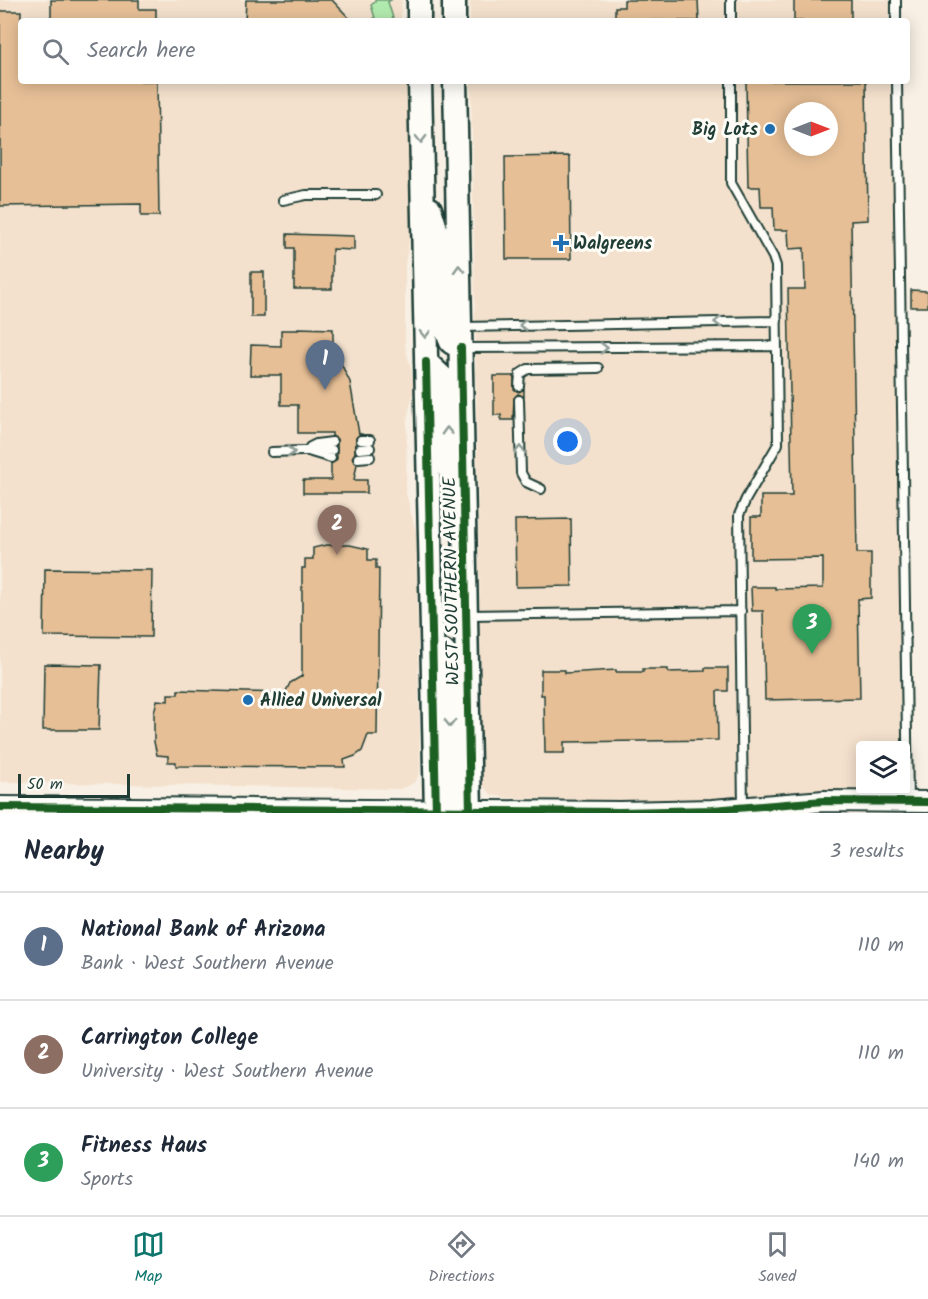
<!DOCTYPE html>
<meta charset="utf-8">
<style>
:root{--surface:#fff;--page:#f6f6f7;--text:#1f2937;--muted:#747a83;--line:#e0e1e3;--accent:#0f766e}
body{margin:0;font-family:Kalam,sans-serif;background:var(--page);color:var(--text)}
.controls{position:absolute;right:18px;bottom:18px;display:grid;overflow:hidden;border-radius:6px;box-shadow:0 3px 15px #0003}
.controls button{width:54px;height:54px;display:grid;place-items:center;padding:0;border:0;border-bottom:2px solid var(--line);background:var(--surface);color:var(--text);font:30px sans-serif}
.compass{position:absolute;left:784px;top:102px;width:54px;height:54px;border-radius:50%;background:var(--surface);box-shadow:0 3px 15px #0003;rotate:90deg}
.scale{position:absolute;left:18px;bottom:15px;width:112px;box-sizing:border-box;padding-left:6px;border:3px solid #1f3d34;border-top:0;font-size:16px;line-height:21px;white-space:nowrap;color:#1f3d34;-webkit-text-stroke:4px #fdfcf7;paint-order:stroke}
.you{position:absolute;left:568px;top:442px;width:21px;height:21px;margin:-15px;border:4px solid #fff;border-radius:50%;background:#1a73e8;box-shadow:0 0 0 9px #1a73e833}
.badge{display:grid;place-items:center;width:39px;height:39px;border-radius:50%;background:var(--accent);color:#fff;font-size:20px;font-weight:700}
.pin{position:absolute;translate:-50% -50px;filter:drop-shadow(0 2px 3px #0008)}
.pin::after{content:'';position:absolute;top:32px;width:21px;height:18px;background:inherit;clip-path:polygon(0 0,100% 0,50% 100%)}
.list{margin:0;padding:0;list-style:none}
h2{display:flex;justify-content:space-between;align-items:center;height:78px;margin:0;padding:0 24px;font-size:26px}
h2 small{font-size:20px;font-weight:400;color:var(--muted)}
.list li{display:grid;grid-template-columns:39px 1fr auto;gap:18px;align-items:center;box-sizing:border-box;height:108px;padding:0 24px;border-top:2px solid var(--line)}
.list b{display:block;font-size:22px;white-space:nowrap}
.list p{margin:0;font-size:20px;white-space:nowrap;color:var(--muted)}
.list em{font-size:20px;font-style:normal;color:var(--muted)}
.icon{flex:none;width:33px;height:33px;fill:none;stroke:currentColor;stroke-width:2;stroke-linecap:round;stroke-linejoin:round}
.map{position:relative;flex:none;width:928px;height:813px;overflow:hidden}
.search{position:absolute;background:var(--surface);box-shadow:0 3px 15px #0003;left:18px;right:18px;top:18px;height:66px;display:flex;align-items:center;gap:15px;box-sizing:border-box;padding:0 21px;border-radius:6px;color:var(--muted);font-size:22px}
.sheet{height:402px;background:var(--surface)}
nav{display:flex;justify-content:space-around;align-items:center;box-sizing:border-box;height:84px;border-top:2px solid var(--line);background:var(--surface);font-size:16px;color:var(--muted)}
nav a{display:grid;justify-items:center;gap:3px}
nav .on{color:var(--accent)}
.map>svg:first-child{display:block}
.built{fill:#f3e1cd;fill-rule:evenodd}
.green{fill:#b1eaae;stroke:#689471;stroke-width:1.5}
.building{fill:#e6bf96;stroke:#1f3d34;stroke-width:1.5;fill-rule:evenodd}
.lines{fill:none;stroke-linecap:round;stroke-linejoin:round}
.service-casing{stroke:#1f3d34;stroke-width:12}
.tertiary-casing{stroke:#1f3d34;stroke-width:24}
.secondary-casing{stroke:#1f3d34;stroke-width:27}
.service{stroke:#fdfcf7;stroke-width:8}
.tertiary{stroke:#fdfcf7;stroke-width:20}
.secondary{stroke:#fdfcf7;stroke-width:22}
.cycleway-casing{stroke:#fdfcf7;stroke-width:11}
.cycleway{stroke:#1b5e20;stroke-width:8}
.oneway{stroke:#8e9c96}
.poi-dot{fill:#1f6fb2;stroke:#fdfcf7;stroke-width:2}
.labels{text-anchor:middle;stroke-width:6;stroke-linejoin:round;paint-order:stroke}
.poi-label{font-size:18px;font-weight:bold;fill:#1f3d34;stroke:#fdfcf7;text-anchor:start}
.street-label{font-size:18px;fill:#1f3d34;stroke:#fdfcf7}
</style>
<div class="map">
<svg width="928" height="813" viewBox="0 0 928 813">
<rect width="100%" height="100%" fill="#f8f0e4"/>
<filter id="ink" filterUnits="userSpaceOnUse"><feTurbulence type="fractalNoise" baseFrequency=".0167" numOctaves="2"/><feDisplacementMap in="SourceGraphic" scale="12" xChannelSelector="R" yChannelSelector="G"/><feConvolveMatrix kernelMatrix="1 2 1 2 8 2 1 2 1" color-interpolation-filters="sRGB"/></filter>
<g filter="url(#ink)">
<!-- built -->
<path class="built" d="M 0,0 L 402,0 L 401,21 L 21,21 L 21,81 L 409,81 L 411,228 L 405,265 L 405,345 L 413,379 L 413,392 L 407,420 L 406,493 L 416,532 L 420,771 L 416,781 L 410,785 L 400,789 L 0,782 Z
M 470,0 L 891,0 L 892,21 L 470,21 Z
M 471,81 L 893,81 L 901,745 L 860,746 L 860,790 L 673,802 L 507,798 L 492,795 L 483,786 ZM 793,111 L 829,111 L 829,147 L 793,147 Z"/>
<!-- green -->
<path class="green" d="M 375,0 L 391,0 L 388,2 L 393,18 L 388,21 L 352,21 L 351,19 L 370,21 L 375,18 L 371,5 L 375,2 Z"/>
<!-- building -->
<path class="building" d="M 51,0 L 139,0 L 139,9 L 156,9 L 156,21 L 51,21 Z
M 246,0 L 332,0 L 352,21 L 245,21 Z
M 624,0 L 698,0 L 699,21 L 615,20 L 615,7 L 624,7 Z
M 794,0 L 851,0 L 851,21 L 794,21 Z
M 0,11 L 21,11 L 21,81 L 157,81 L 159,216 L 141,216 L 141,204 L 0,206 Z
M 746,81 L 866,81 L 868,220 L 851,221 L 857,553 L 871,553 L 871,598 L 858,599 L 860,698 L 765,700 L 763,611 L 752,611 L 751,587 L 775,587 L 775,589 L 823,588 L 823,558 L 751,559 L 751,517 L 761,517 L 761,496 L 792,496 L 788,289 L 805,289 L 804,248 L 789,249 L 788,230 L 774,230 L 773,207 L 761,207 L 760,187 L 748,187 ZM 793,111 L 829,111 L 829,147 L 793,147 Z
M 570,156 L 571,259 L 506,259 L 505,157 Z
M 287,234 L 354,236 L 354,250 L 332,249 L 332,289 L 294,289 L 294,248 L 287,248 Z
M 251,272 L 264,272 L 264,317 L 251,317 Z
M 911,290 L 928,291 L 928,307 L 911,307 Z
M 298,328 L 333,329 L 333,347 L 350,382 L 359,434 L 361,434 L 356,438 L 355,453 L 352,458 L 357,464 L 354,480 L 367,480 L 367,493 L 303,493 L 303,480 L 331,480 L 331,464 L 337,459 L 337,439 L 332,436 L 332,433 L 298,433 L 298,405 L 281,405 L 281,375 L 250,375 L 251,345 L 281,346 L 281,330 L 298,330 Z
M 494,376 L 514,376 L 514,389 L 519,392 L 524,389 L 524,397 L 518,394 L 514,398 L 513,420 L 501,420 L 501,415 L 494,415 Z
M 571,519 L 572,586 L 516,587 L 515,520 Z
M 326,545 L 350,545 L 368,549 L 368,560 L 376,560 L 376,569 L 379,569 L 377,735 L 368,735 L 362,751 L 355,756 L 344,760 L 345,767 L 176,766 L 176,762 L 168,762 L 168,756 L 157,755 L 154,742 L 154,713 L 157,700 L 168,701 L 168,694 L 178,694 L 178,690 L 285,693 L 290,683 L 302,676 L 302,568 L 305,568 L 305,559 L 313,559 L 313,548 Z
M 45,569 L 152,570 L 151,637 L 44,636 Z
M 44,664 L 101,665 L 99,730 L 43,730 Z
M 705,668 L 728,668 L 728,691 L 717,691 L 718,740 L 564,742 L 564,753 L 545,753 L 544,695 L 541,695 L 541,670 L 565,670 L 565,673 L 616,670 L 616,672 L 643,672 L 643,669 L 668,669 L 668,672 L 705,671 Z"/>
<g class="lines">
<!-- service casing -->
<g class="service-casing">
<path id="service" d="M 731,0 L 731,21
M 896,0 L 896,21
M 731,81 L 731,183 L 773,257 L 776,266 L 778,444 L 746,499 L 739,515 L 743,807
M 897,81 L 908,801
M 283,200 L 306,195 L 376,195
M 463,327 L 777,321
M 463,348 L 777,346
M 519,386 L 520,374 L 528,369 L 598,368
M 519,400 L 521,473 L 526,482 L 541,489
M 361,440 L 370,440
M 360,449 L 370,448
M 310,450 L 310,447 L 316,444 L 332,442
M 272,452 L 332,450
M 311,452 L 331,458
M 358,458 L 370,457
M 470,615 L 741,611"/>
</g>
<!-- tertiary casing -->
<g class="tertiary-casing">
<path id="tertiary" d="M 0,807 L 620,812 L 712,810 L 824,801 L 928,802"/>
</g>
<!-- secondary casing -->
<g class="secondary-casing">
<path id="secondary" d="M 419,0 L 419,21
M 454,0 L 454,21
M 420,81 L 436,813
M 455,81 L 470,813
M 430,209 L 441,245 L 444,325 L 451,342 L 461,348
M 426,362 L 444,379 L 447,457 L 455,490
M 444,652 L 449,685 L 451,788 L 453,795 L 470,811"/>
</g>
<!-- service -->
<use href="#service" class="service"/>
<!-- tertiary -->
<use href="#tertiary" class="tertiary"/>
<!-- secondary -->
<use href="#secondary" class="secondary"/>
<!-- cycleway casing -->
<g class="cycleway-casing">
<path id="cycleway" d="M 461,348 L 470,813
M 426,362 L 436,813
M 0,807 L 620,812 L 712,810 L 824,801 L 928,802"/>
</g>
<!-- cycleway -->
<use href="#cycleway" class="cycleway"/>
</g>
<!-- one-way arrows -->
<defs><path id="oneway-chevron" d="M-2-3.5L2.5 0L-2 3.5" fill="none" stroke-width="1.6" stroke-linecap="round" stroke-linejoin="round" transform="scale(1.5)"/></defs>
<g class="oneway">
<use href="#oneway-chevron" transform="translate(421 139) rotate(89)"/>
<use href="#oneway-chevron" transform="translate(459 269) rotate(-92)"/>
<use href="#oneway-chevron" transform="translate(718 322) rotate(179)"/>
<use href="#oneway-chevron" transform="translate(523 325) rotate(178)"/>
<use href="#oneway-chevron" transform="translate(425 334) rotate(89)"/>
<use href="#oneway-chevron" transform="translate(604 348) rotate(-1)"/>
<use href="#oneway-chevron" transform="translate(447 431) rotate(-92)"/>
<use href="#oneway-chevron" transform="translate(520 450) rotate(-91)"/>
<use href="#oneway-chevron" transform="translate(291 452)"/>
<use href="#oneway-chevron" transform="translate(450 723) rotate(89)"/>
</g>
</g>
<!-- markers -->
<g class="poi-dot">
<circle cx="770" cy="129" r="6"/>
<path d="M558 234h6v6h6v6h-6v6h-6v-6h-6v-6h6z"/>
<circle cx="248" cy="700" r="6"/>
</g>
<g class="labels">
<!-- poi labels -->
<g class="poi-label">
<text x="758" y="135" text-anchor="end">Big Lots</text>
<text x="573" y="249">Walgreens</text>
<text x="260" y="706">Allied Universal</text>
</g>
<!-- street labels -->
<g class="street-label">
<text transform="translate(451 581) rotate(-91)" y="6">WEST SOUTHERN AVENUE</text>
</g>
</g>
</svg>
<div class="controls">
<button><svg class="icon" aria-label="layers" viewBox="0 0 24 24"><path d="M12 4l9 5-9 5-9-5zM3 14l9 5 9-5"/></svg></button>
</div>
<svg class="compass" viewBox="-18 -18 36 36"><path d="M0-13l5 13h-10z" fill="#e53935"/><path d="M0 13l5-13h-10z" fill="#747a83"/></svg>
<div class="scale">50 m</div>
<div class="you"></div>
<div class="pin badge" style="left:325px;top:390px;background:#5c6f8a">1</div>
<div class="pin badge" style="left:337px;top:555px;background:#8d6e63">2</div>
<div class="pin badge" style="left:812px;top:654px;background:#2e9e5b">3</div>
<div class="search"><svg class="icon" aria-label="search" viewBox="0 0 24 24"><circle cx="10" cy="10" r="6"/><path d="M15 15l6 6"/></svg>Search here</div>
</div>
<section class="sheet">
<h2>Nearby<small>3 results</small></h2>
<ul class="list">
<li><span class="badge" style="background:#5c6f8a">1</span><div><b>National Bank of Arizona</b><p>Bank · West Southern Avenue</p></div><em>110 m</em></li>
<li><span class="badge" style="background:#8d6e63">2</span><div><b>Carrington College</b><p>University · West Southern Avenue</p></div><em>110 m</em></li>
<li><span class="badge" style="background:#2e9e5b">3</span><div><b>Fitness Haus</b><p>Sports</p></div><em>140 m</em></li>
</ul>
</section>
<nav>
<a class="on"><svg class="icon" aria-label="map" viewBox="0 0 24 24"><path d="M3 6l6-2 6 2 6-2v14l-6 2-6-2-6 2zM9 4v14M15 6v14"/></svg>Map</a>
<a><svg class="icon" aria-label="directions" viewBox="0 0 24 24"><path d="M12 3l9 9-9 9-9-9zM9 14v-3h6M13 9l2 2-2 2"/></svg>Directions</a>
<a><svg class="icon" aria-label="saved" viewBox="0 0 24 24"><path d="M7 4h10v16l-5-4-5 4z"/></svg>Saved</a>
</nav>
